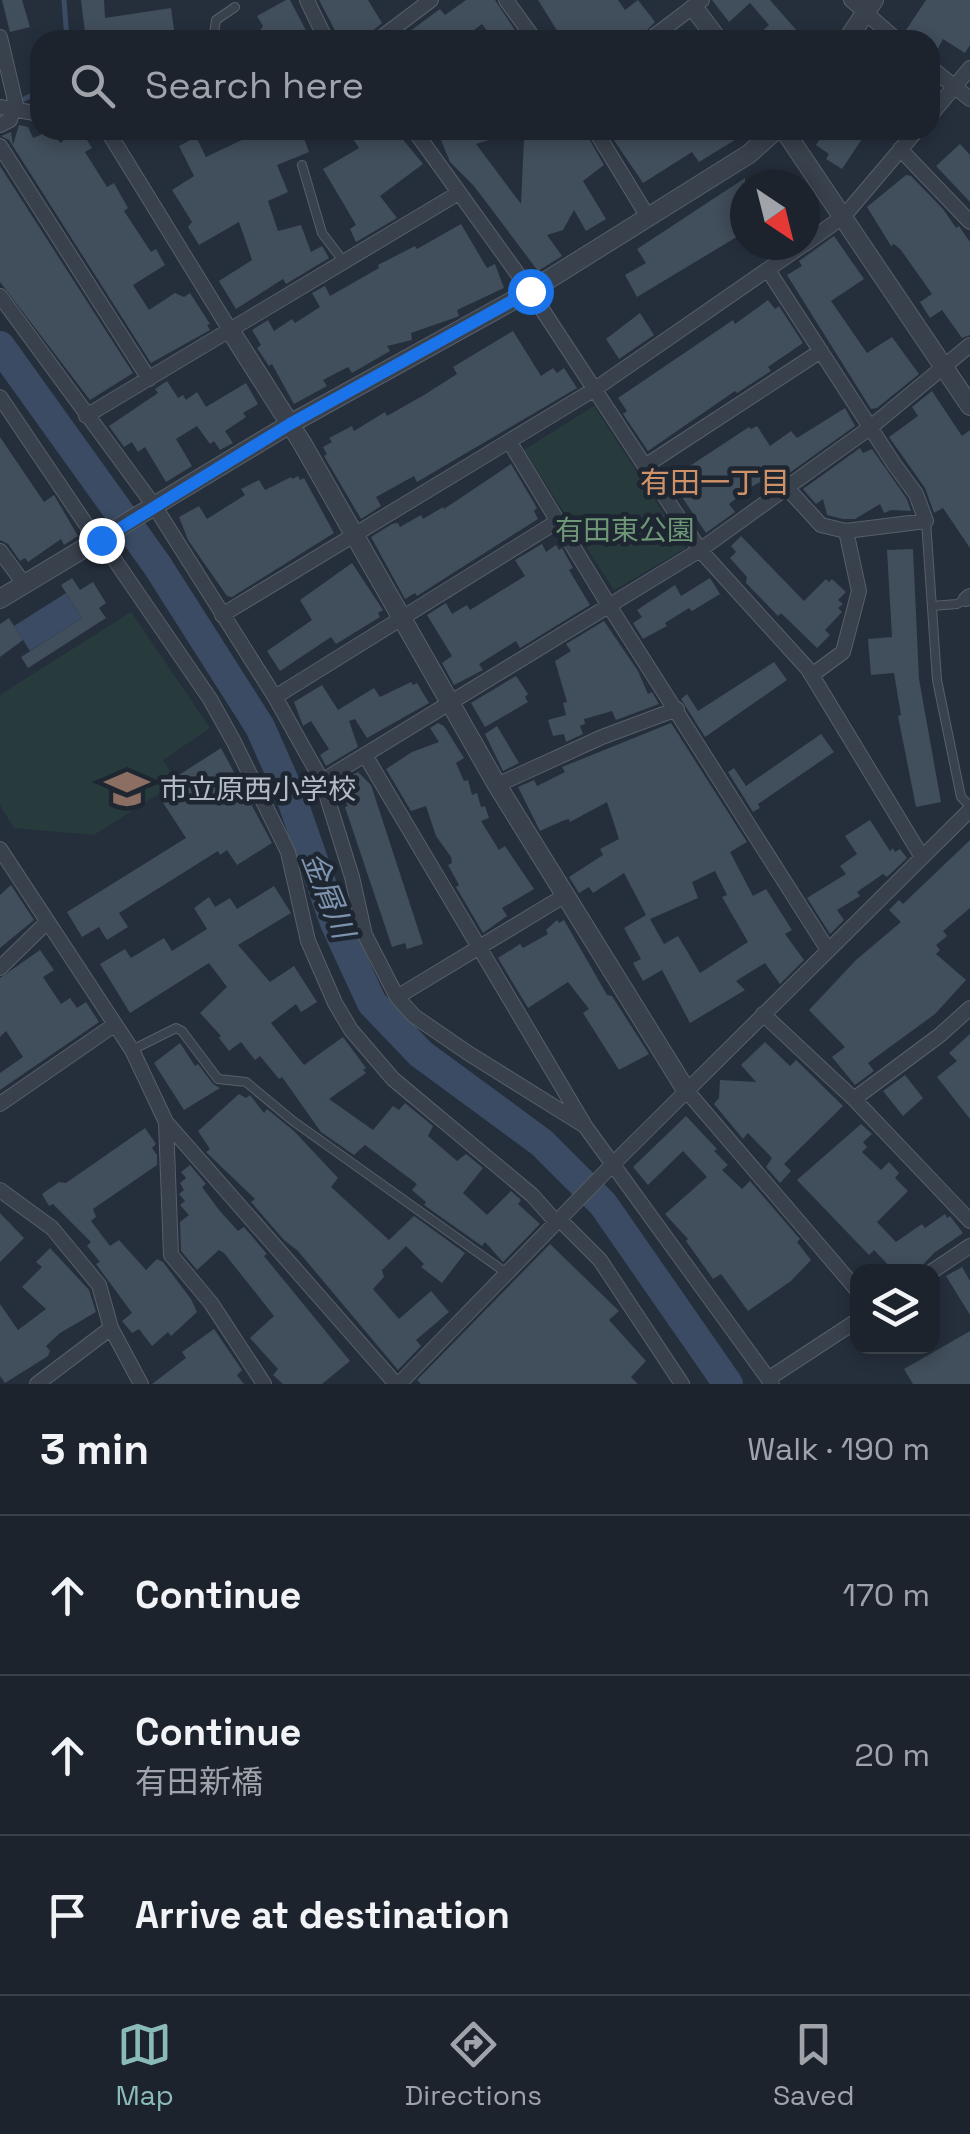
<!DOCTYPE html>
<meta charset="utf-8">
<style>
:root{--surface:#1c232d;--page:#252b35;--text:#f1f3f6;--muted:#a0a4aa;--line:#3a4049;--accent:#8bbbb9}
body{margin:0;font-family:"Space Grotesk","Noto Sans JP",sans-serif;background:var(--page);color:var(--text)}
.controls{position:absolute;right:30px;bottom:30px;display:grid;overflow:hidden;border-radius:20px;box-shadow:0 5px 15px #0003}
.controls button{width:90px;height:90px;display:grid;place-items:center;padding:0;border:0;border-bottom:2px solid var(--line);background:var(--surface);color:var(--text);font:50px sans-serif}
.compass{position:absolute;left:730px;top:170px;width:90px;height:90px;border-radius:50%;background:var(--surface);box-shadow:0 5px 15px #0003;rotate:145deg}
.stop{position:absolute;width:30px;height:30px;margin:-22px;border:8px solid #1a73e8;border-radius:50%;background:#fff}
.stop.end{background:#1a73e8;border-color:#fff;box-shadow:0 2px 10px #0008}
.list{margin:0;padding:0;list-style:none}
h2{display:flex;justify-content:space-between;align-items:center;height:130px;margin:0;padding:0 40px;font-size:42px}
h2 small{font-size:32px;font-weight:400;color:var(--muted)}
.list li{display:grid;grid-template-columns:65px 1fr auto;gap:30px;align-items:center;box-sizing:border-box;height:160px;padding:0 40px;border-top:2px solid var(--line)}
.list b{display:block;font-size:38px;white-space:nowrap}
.list p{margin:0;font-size:32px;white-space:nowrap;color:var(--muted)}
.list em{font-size:32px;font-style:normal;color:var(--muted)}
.icon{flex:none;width:55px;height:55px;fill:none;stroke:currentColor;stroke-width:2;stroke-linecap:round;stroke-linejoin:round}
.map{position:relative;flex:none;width:970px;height:1384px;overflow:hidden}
.search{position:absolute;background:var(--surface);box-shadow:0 5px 15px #0003;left:30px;right:30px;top:30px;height:110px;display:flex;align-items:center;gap:25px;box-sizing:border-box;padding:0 35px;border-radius:30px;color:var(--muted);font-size:38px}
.sheet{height:610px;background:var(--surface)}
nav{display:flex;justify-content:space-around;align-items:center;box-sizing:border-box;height:140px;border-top:2px solid var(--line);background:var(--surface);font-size:28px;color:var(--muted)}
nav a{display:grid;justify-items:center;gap:5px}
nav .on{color:var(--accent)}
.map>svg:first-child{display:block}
.green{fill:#273b3d}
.water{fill:#3a4b63}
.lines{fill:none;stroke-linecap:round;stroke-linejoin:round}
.stream{stroke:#3a4b63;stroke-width:5}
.river{stroke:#3a4b63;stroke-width:30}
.building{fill:#414e5b;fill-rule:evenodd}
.service-casing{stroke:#575f6a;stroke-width:10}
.minor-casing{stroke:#575f6a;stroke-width:16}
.tertiary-casing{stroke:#575f6a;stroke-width:20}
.service{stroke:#39414c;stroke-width:8}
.minor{stroke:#39414c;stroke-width:14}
.tertiary{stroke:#39414c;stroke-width:18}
.route{stroke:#1a73e8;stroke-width:12}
.labels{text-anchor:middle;stroke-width:9;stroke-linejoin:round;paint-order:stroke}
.park-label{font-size:28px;fill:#6d9776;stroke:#1e2631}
.poi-label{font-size:28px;fill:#b4bcc8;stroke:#1e2631;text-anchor:start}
.neighbourhood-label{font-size:30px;fill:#cf9268;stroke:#1e2631}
.water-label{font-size:30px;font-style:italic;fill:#7d93ae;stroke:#1e2631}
</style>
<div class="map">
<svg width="970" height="1384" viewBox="0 0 970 1384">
<rect width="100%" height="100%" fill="#252f3c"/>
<!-- green -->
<path class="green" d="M 594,406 L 686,548 L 614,590 L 524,450 Z
M 131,612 L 210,728 L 163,760 L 177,782 L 94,835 L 14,828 L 0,805 L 0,695 Z"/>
<!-- water -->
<path class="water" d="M 66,593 L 82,618 L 30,651 L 14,626 Z"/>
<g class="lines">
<!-- stream -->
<path class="stream" d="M 64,0 L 67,40
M 16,103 L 40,91"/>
<!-- river -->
<path class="river" d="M 0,346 L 157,565 L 260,727 L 291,797 L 335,923 L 372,1003 L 421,1054 L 542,1143 L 603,1204 L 728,1384"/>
</g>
<!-- building -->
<path class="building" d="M 2,0 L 22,0 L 30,27 L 10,32 Z
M 81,0 L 104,0 L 105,18 L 171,8 L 174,30 L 160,33 L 161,40 L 146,40 L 145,35 L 86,40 Z
M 286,0 L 290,0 L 311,40 L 254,40 L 263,26 L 257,16 Z
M 319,0 L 368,0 L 382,23 L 371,32 L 368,40 L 340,40 Z
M 466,0 L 495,0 L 517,33 L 508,40 L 494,40 L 482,24 L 461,40 L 439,40 L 435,35 L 427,40 L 398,40 L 440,9 L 445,15 Z
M 538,0 L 618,0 L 625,10 L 638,0 L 655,22 L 637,40 L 563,40 Z
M 712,0 L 770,0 L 805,40 L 752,40 L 769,25 L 750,3 L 729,22 Z
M 926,0 L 970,0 L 970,45 L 965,53 L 943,39 L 937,50 L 930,46 L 930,40 L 921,40 L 906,30 Z
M 19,125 L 28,127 L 33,138 L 52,130 L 60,143 L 78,130 L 82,132 L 92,148 L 85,152 L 107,187 L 114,183 L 128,208 L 124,211 L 151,252 L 156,249 L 165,265 L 133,285 L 149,310 L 175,293 L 184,297 L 190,293 L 210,324 L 207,325 L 210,330 L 151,363 L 9,140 L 1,136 L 11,132 L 13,145 Z
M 263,130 L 301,130 L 309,152 L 277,165 L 288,192 L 268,201 L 278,231 L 301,225 L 311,252 L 322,246 L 329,258 L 286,284 L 283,279 L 236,309 L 219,281 L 252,260 L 239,222 L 199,245 L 188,227 L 192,222 L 172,190 L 194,176 L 179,146 L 196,137 L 206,157 Z
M 347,130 L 395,130 L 423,164 L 380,196 L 397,218 L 356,242 L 350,229 L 356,225 L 323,169 L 359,148 Z
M 437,130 L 511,130 L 512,133 L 476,144 L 521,204 L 524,139 L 537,139 L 537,130 L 584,130 L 604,165 L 583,181 L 606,219 L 586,231 L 574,210 L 563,230 L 547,235 L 562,256 L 538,271 L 474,186 L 450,162 Z
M 607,130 L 751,130 L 699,162 L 692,152 L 643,183 Z
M 826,130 L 868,130 L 842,169 L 826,159 L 829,154 L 816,145 Z
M 960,144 L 970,155 L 970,202 L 936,166 Z
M 0,166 L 133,373 L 90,400 L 0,282 Z
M 906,175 L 911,176 L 943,209 L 956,228 L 959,226 L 970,242 L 970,335 L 962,338 L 942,310 L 930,318 L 920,302 L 932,294 L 901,250 L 894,244 L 891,246 L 867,207 Z
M 745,178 L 745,232 L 637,297 L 625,275 L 646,263 L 637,249 Z
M 461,224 L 487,268 L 495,264 L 504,288 L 457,310 L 459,316 L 457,317 L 411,333 L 412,340 L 387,346 L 390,351 L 352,373 L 348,367 L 323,380 L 327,386 L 294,404 L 272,364 L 269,366 L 257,348 L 261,345 L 252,330 L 268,320 L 274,331 L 292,319 L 295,323 L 320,307 L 312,293 L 325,286 L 330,296 L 379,268 L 378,265 L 415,246 L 417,249 Z
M 834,236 L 864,279 L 831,301 L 867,353 L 892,337 L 919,374 L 877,408 L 871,409 L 787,275 L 802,266 L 799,261 Z
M 768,300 L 775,309 L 779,306 L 803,343 L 768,367 L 771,371 L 737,393 L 735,391 L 648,451 L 623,414 L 627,411 L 618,398 L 733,320 L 735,324 Z
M 640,313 L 654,335 L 619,359 L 606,339 Z
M 513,331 L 541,376 L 553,368 L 557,373 L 564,368 L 577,388 L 417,482 L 414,476 L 376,497 L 381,506 L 361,519 L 324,456 L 327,454 L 323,447 L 332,442 L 329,438 L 352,426 L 354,431 L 385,412 L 387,416 L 424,395 L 457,374 L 453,367 Z
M 167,381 L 178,398 L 183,395 L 186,400 L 197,392 L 206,407 L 246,383 L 258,404 L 243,413 L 246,417 L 225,431 L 233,443 L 220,450 L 214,441 L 210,444 L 197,426 L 176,439 L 192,466 L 166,482 L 145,447 L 138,452 L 132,442 L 124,447 L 109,426 L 158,393 L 155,389 Z
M 932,391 L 962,436 L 970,430 L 970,548 L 943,508 L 934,513 L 925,488 L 889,437 L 918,416 L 912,407 Z
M 845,408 L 855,426 L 767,489 L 762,481 L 751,487 L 729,504 L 735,512 L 706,533 L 670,479 L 749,427 L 751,429 L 757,426 L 770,446 L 791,431 L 797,438 Z
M 0,437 L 44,502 L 54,495 L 78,536 L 64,545 L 61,539 L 28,562 L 25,558 L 20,561 L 8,544 L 0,540 Z
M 860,448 L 863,453 L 872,449 L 907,499 L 911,511 L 891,510 L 884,513 L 880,504 L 855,519 L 843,519 L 827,515 L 823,499 L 816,504 L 803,489 Z
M 511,464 L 537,508 L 534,511 L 538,519 L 417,596 L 415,593 L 405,599 L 371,537 L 392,524 L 398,523 L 400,527 L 421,515 L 423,519 L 443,507 L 444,509 Z
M 298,476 L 300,480 L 304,478 L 334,533 L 232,597 L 227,596 L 188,540 L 179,517 L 199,506 L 207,519 L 245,495 L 241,489 L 259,480 L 265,490 L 291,477 L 292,479 Z
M 741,536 L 804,601 L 826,579 L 829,582 L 832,579 L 846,592 L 838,600 L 843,604 L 838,608 L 842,612 L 825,630 L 830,635 L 817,648 L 781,613 L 778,616 L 746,583 L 747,577 L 730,558 L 736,552 L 731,546 Z
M 542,544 L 546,552 L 556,545 L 559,550 L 562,548 L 573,568 L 569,570 L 590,605 L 520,648 L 516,641 L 479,664 L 483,670 L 454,685 L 442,663 L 452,656 L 427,615 L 446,603 L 452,614 L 467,605 L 470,610 L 525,576 L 515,560 Z
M 913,549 L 919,679 L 941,802 L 916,807 L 898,716 L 901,715 L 894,673 L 871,675 L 868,639 L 892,637 L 887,550 Z
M 352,563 L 383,610 L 378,613 L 380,617 L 336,644 L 331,637 L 280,671 L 267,651 L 312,620 L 300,600 Z
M 72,578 L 80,590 L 93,582 L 106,603 L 99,608 L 106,618 L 28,668 L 21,657 L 82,618 L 61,585 Z
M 710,578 L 720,594 L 692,611 L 689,608 L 665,623 L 667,626 L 643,639 L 633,623 L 642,617 L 637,610 L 675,585 L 681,596 Z
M 9,618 L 23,640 L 0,657 L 0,624 Z
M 604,621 L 638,671 L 648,694 L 652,692 L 659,704 L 616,720 L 612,711 L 584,719 L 585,724 L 580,726 L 583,734 L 566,742 L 564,734 L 553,736 L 548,720 L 566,715 L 563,703 L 567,702 L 555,661 L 571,651 L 566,644 Z
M 774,662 L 787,680 L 705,737 L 681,699 L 687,694 L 698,711 Z
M 516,676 L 528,694 L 525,697 L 528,702 L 485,727 L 471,703 Z
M 411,682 L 413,685 L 417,683 L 429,703 L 367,738 L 355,719 L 349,721 L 358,747 L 326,766 L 320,755 L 329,749 L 311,721 L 303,726 L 294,702 L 322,685 L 338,710 L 374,688 L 380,697 Z
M 438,723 L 444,726 L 464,758 L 456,763 L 464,781 L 468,780 L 472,795 L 477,793 L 481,807 L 485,806 L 489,818 L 481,821 L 499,850 L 505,846 L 534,889 L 502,908 L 507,916 L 483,933 L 456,887 L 459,885 L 448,865 L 452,863 L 451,857 L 436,836 L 426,806 L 411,811 L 386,769 L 412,752 L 439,742 L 430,728 Z
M 671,723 L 747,842 L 730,852 L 753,896 L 766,889 L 792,930 L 785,934 L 804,960 L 780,984 L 765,963 L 736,981 L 745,990 L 690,1023 L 662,970 L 643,981 L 633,963 L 641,959 L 624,928 L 646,915 L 624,873 L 593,893 L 589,887 L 579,893 L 569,877 L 603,855 L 600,849 L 619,839 L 607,802 L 570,822 L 569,819 L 562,821 L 540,831 L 518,787 L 534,780 L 537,786 L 565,772 L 562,767 ZM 715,871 L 727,895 L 722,897 L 748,942 L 700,973 L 678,936 L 664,944 L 650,919 L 698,898 L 692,882 Z
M 497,726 L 519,763 L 503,771 L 485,734 Z
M 821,734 L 834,752 L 758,804 L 760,808 L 753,812 L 728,772 L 734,768 L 746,786 Z
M 221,748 L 272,843 L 237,865 L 227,850 L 220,855 L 218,851 L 119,913 L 128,927 L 107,940 L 99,927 L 82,937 L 67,912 L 186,838 L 160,798 L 184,782 L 179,775 Z
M 358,772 L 371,785 L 423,944 L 407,949 L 405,943 L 392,947 L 345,807 L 348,806 L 337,789 L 337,784 Z
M 870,820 L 890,851 L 893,848 L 895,852 L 900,849 L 907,858 L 887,877 L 883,874 L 857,892 L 860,896 L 837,910 L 844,920 L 830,934 L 807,898 L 846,874 L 840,866 L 857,854 L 845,836 Z
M 970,840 L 970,908 L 943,931 L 947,936 L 936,945 L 940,950 L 936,954 L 966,980 L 935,1014 L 868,1063 L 874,1071 L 855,1085 L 832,1057 L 845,1047 L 809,1010 L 856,960 L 901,922 L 889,910 L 899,900 L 903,904 Z
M 11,885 L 34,920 L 0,948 L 0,895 Z
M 274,886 L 291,913 L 238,945 L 270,982 L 294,966 L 317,1002 L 301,1012 L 296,1004 L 271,1023 L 304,1065 L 343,1037 L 366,1068 L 363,1070 L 366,1073 L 329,1099 L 373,1130 L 393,1106 L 399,1110 L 405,1103 L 433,1126 L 428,1136 L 457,1161 L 466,1154 L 483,1168 L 463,1193 L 487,1215 L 511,1191 L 521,1200 L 518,1204 L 540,1224 L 503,1262 L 485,1242 L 482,1246 L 424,1205 L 426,1202 L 412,1190 L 417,1184 L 365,1145 L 354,1155 L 321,1132 L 282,1077 L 279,1079 L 260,1056 L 255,1060 L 241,1042 L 229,1051 L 219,1038 L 221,1036 L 200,1013 L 227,987 L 209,963 L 130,1013 L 100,964 L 125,949 L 131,958 L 164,938 L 172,951 L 207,929 L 194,908 L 209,897 L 215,907 L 230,898 L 237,909 Z
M 557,920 L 559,923 L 564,920 L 607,995 L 612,996 L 649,1054 L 619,1070 L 583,1013 L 589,1009 L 568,982 L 528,1008 L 498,958 L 520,944 L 523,948 L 548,934 L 546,930 Z
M 40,950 L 54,970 L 43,977 L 61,1004 L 70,998 L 77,1008 L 86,1002 L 99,1022 L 0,1090 L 0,1073 L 23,1057 L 6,1031 L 0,1037 L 0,978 Z
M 970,1034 L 970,1119 L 937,1077 L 957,1061 L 949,1053 Z
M 765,1042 L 790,1066 L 796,1060 L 843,1106 L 784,1164 L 791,1171 L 780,1183 L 766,1167 L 772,1158 L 748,1133 L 743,1139 L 714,1104 L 719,1098 L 720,1080 L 756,1082 L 741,1065 Z
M 180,1043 L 195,1066 L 198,1064 L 213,1084 L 220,1088 L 184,1110 L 154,1063 Z
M 905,1075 L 923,1098 L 903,1116 L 883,1091 Z
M 239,1094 L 246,1098 L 250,1095 L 264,1113 L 267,1109 L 294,1131 L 338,1178 L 331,1187 L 389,1240 L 414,1216 L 465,1253 L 442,1283 L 421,1267 L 424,1264 L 406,1246 L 382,1270 L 384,1277 L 373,1289 L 399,1319 L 431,1291 L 449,1312 L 416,1340 L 421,1346 L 398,1370 L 298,1251 L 284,1240 L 251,1202 L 255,1199 L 206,1152 L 210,1149 L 198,1131 Z
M 686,1116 L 717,1149 L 714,1151 L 728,1165 L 722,1170 L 742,1189 L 750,1181 L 800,1239 L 797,1242 L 811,1260 L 791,1281 L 748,1311 L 721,1274 L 713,1279 L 686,1241 L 688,1239 L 665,1214 L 707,1177 L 683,1151 L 648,1185 L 633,1167 Z
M 861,1124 L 872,1134 L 863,1142 L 867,1147 L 862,1152 L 881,1170 L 889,1162 L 899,1173 L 895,1178 L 908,1191 L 877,1222 L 896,1242 L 922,1224 L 925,1228 L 945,1214 L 947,1218 L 950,1216 L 963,1233 L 934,1253 L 916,1272 L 895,1272 L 874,1250 L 869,1255 L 797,1180 Z
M 145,1128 L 156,1144 L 152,1148 L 157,1155 L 157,1165 L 93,1209 L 96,1217 L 91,1221 L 110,1246 L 119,1240 L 146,1270 L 157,1259 L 163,1262 L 191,1299 L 197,1312 L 171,1336 L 168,1332 L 152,1346 L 139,1329 L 132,1333 L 122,1321 L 132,1313 L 96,1264 L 100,1262 L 87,1246 L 91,1242 L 53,1204 L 49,1206 L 42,1194 L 59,1182 L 66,1183 Z
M 190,1165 L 206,1184 L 202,1187 L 219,1210 L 238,1231 L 244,1227 L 267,1254 L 264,1256 L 350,1361 L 322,1384 L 283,1384 L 273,1375 L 278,1369 L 250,1338 L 274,1316 L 224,1253 L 219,1250 L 197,1270 L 181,1251 L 180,1222 L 189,1215 L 180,1205 L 185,1201 L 179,1194 L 184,1190 L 180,1183 L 186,1178 L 181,1172 Z
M 0,1213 L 24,1238 L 0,1262 Z
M 550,1244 L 619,1311 L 609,1320 L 646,1361 L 631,1377 L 638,1384 L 421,1384 L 417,1380 Z
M 50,1248 L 89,1290 L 96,1312 L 60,1333 L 46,1346 L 50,1351 L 48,1356 L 5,1383 L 0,1376 L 0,1304 L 18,1330 L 46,1309 L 22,1287 L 42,1267 L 36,1262 Z
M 962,1267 L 970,1281 L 970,1315 L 946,1276 Z
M 214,1329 L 242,1370 L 237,1375 L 244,1384 L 152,1384 L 186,1358 L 182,1352 Z
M 970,1331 L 970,1384 L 913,1384 L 904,1369 Z"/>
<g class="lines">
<!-- service casing -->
<g class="service-casing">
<path id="service" d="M 213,40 L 216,20 L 235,7
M 302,165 L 322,233 L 344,262
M 926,521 L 937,680 L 961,797 L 970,806
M 932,606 L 957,604 L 966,599
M 132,1050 L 176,1028 L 182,1031 L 218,1079 L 246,1082 L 293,1121 L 505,1272"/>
</g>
<!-- minor casing -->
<g class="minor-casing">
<path id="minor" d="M 307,0 L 326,40
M 506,0 L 535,40
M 851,0 L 897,40
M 0,37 L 17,109
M 378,40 L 431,0
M 649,40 L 702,0
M 930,67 L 970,99
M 0,107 L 40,114
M 930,116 L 970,68
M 0,125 L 10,120 L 13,109
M 107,130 L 230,330
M 414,130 L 530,291 L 700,550 L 808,669 L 922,857
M 595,130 L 648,217
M 0,146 L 149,379
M 900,149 L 970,222
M 805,244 L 844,216 L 917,130
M 768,270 L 894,464 L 916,494 L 926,521 L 846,531 L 859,591 L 843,652 L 812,675
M 0,296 L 155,507 L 275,697 L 322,781
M 0,397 L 98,542
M 86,416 L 457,194
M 509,441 L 608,604 L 828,950
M 645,466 L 821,351
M 787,488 L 821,525 L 846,531
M 101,540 L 210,699 L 234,742 L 288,852 L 308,941 L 335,1003 L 351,1030 L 393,1079 L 532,1195 L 557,1223
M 0,551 L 25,585
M 966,599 L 970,596
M 222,615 L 595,389 L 803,245
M 275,697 L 558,521
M 365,755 L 584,1124
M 497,785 L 602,737 L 677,709
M 0,849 L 132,1050 L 166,1122 L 171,1255 L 211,1303 L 264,1384
M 0,968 L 47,922
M 397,997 L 564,896
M 763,1014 L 854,1099 L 970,1221
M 686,1090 L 858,1291
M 854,1099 L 940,1035 L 970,1008
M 0,1104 L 114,1025
M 166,1122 L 396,1384
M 0,1190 L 52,1228 L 99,1285 L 111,1328 L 141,1384
M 560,1220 L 600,1260 L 682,1384
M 931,1272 L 970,1246
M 768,1379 L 858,1320
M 37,1384 L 111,1328
M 399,1384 L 614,1163 L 970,810
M 772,1384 L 585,1126 L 468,1053 L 414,1016 L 397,997 L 365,935 L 352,877 L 322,781 L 700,550 L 871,427 L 970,345"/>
</g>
<!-- tertiary casing -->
<g class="tertiary-casing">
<path id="tertiary" d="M 694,8 L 718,40
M 847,40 L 874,0
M 784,130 L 970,406
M 230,330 L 302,443 L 497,785 L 686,1090
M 0,599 L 290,424 L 530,291 L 749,154 L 776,130"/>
</g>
<!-- service -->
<use href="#service" class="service"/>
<!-- minor -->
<use href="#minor" class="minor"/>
<!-- tertiary -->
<use href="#tertiary" class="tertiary"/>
</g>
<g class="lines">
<!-- route -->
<path class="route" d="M 101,540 L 290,424 L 530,291"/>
</g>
<!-- icons -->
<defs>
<g id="school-bare" transform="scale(3.45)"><path d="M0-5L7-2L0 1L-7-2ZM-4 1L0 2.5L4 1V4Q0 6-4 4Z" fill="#8d6e63" stroke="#1e2631" stroke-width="2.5" paint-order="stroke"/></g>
</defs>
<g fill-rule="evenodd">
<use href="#school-bare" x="127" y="789"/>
</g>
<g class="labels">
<!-- park labels -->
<g class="park-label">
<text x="625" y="540">有田東公園</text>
</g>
<!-- poi labels -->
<g class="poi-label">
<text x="160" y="799">市立原西小学校</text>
</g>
<!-- neighbourhood labels -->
<g class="neighbourhood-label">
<text x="715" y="493">有田一丁目</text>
</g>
<!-- water labels -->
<g class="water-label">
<text transform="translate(328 895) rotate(68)" y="10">金屑川</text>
</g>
</g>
</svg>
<div class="controls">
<button><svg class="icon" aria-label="layers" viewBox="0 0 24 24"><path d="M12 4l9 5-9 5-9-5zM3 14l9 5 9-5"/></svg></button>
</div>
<svg class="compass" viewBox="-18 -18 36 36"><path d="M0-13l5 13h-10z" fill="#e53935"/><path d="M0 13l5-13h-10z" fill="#a0a4aa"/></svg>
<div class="stop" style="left:530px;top:291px"></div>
<div class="stop end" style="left:101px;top:540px"></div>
<div class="search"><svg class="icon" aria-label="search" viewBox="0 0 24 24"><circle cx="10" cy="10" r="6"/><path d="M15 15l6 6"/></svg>Search here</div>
</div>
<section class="sheet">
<h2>3 min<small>Walk · 190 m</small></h2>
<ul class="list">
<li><svg class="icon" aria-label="ahead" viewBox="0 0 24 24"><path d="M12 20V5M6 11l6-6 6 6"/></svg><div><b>Continue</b></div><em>170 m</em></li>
<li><svg class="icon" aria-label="ahead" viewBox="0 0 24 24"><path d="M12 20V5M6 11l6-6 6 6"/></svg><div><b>Continue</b><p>有田新橋</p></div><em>20 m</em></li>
<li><svg class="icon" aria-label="arrive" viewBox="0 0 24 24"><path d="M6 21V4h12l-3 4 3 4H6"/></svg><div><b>Arrive at destination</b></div></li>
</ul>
</section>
<nav>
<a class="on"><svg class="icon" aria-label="map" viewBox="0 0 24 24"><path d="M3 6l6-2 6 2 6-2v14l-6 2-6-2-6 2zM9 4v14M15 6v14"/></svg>Map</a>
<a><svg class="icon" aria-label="directions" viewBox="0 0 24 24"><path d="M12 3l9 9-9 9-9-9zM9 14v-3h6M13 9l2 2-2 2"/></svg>Directions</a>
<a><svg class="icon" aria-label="saved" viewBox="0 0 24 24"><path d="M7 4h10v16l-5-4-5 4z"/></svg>Saved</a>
</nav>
